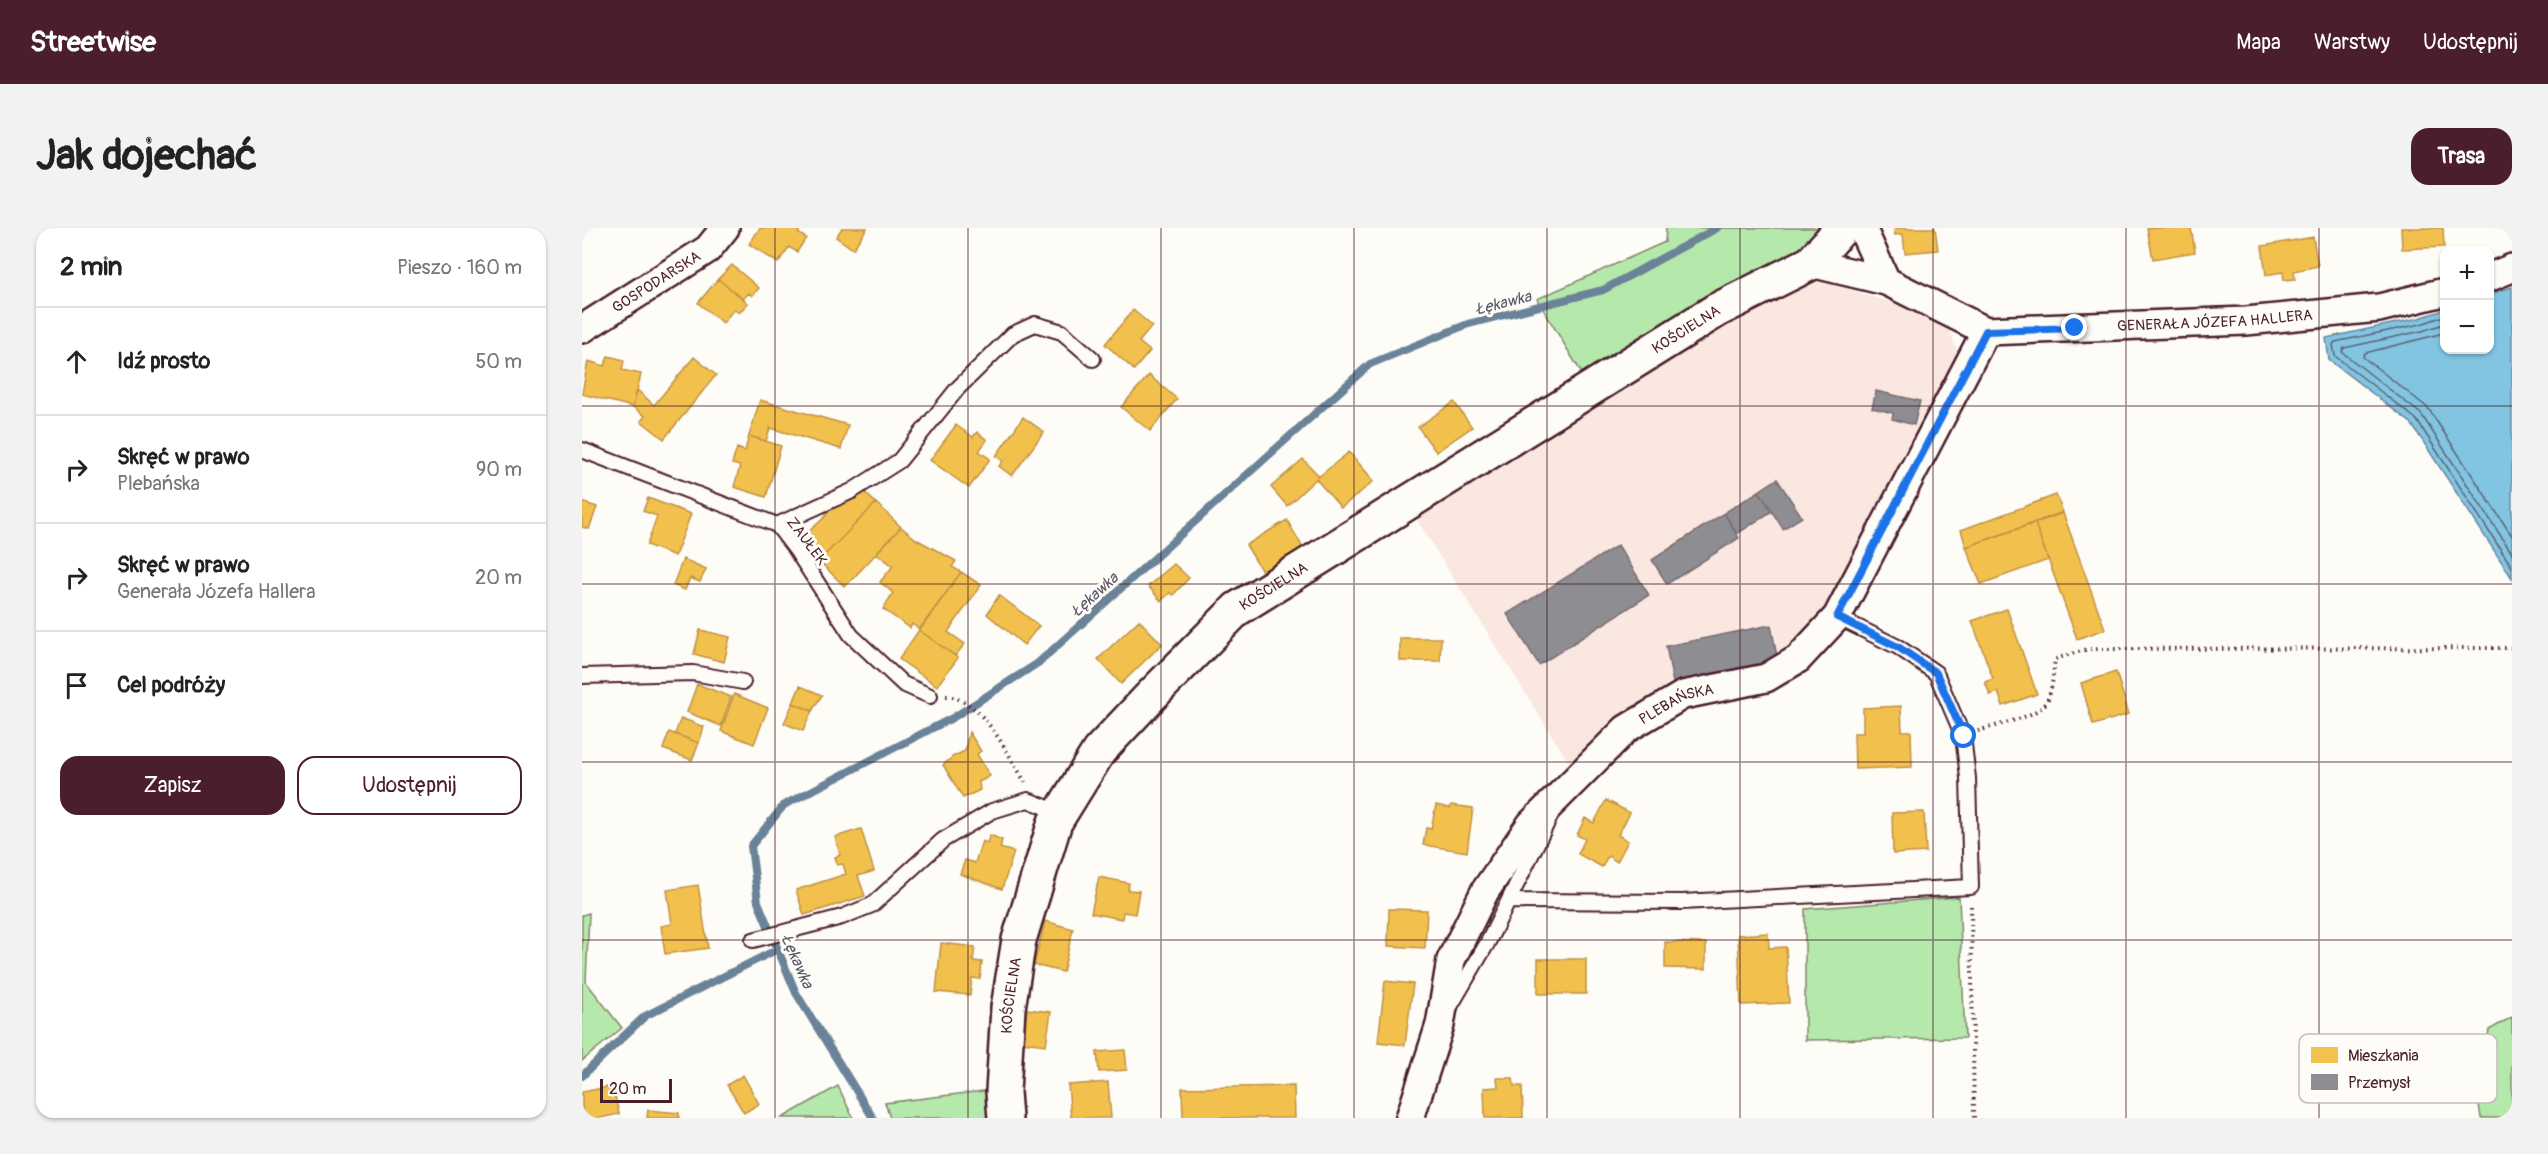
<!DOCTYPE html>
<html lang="pl">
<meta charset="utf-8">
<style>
:root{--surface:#fff;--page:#f2f2f2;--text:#222;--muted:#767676;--line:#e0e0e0;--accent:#4a1f2b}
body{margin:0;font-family:Pangolin,sans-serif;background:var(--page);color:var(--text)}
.controls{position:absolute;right:18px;top:18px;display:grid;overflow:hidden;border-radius:12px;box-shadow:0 2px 4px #0004}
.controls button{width:54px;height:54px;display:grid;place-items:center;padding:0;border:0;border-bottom:2px solid var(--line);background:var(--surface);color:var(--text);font:30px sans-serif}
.scale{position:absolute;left:18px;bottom:15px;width:72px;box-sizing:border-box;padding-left:6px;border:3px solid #4a1f2b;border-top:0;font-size:16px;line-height:21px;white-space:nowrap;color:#4a1f2b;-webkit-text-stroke:4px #fdfcf7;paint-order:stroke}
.stop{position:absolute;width:18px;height:18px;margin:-14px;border:4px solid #1a73e8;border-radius:50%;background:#fff}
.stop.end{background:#1a73e8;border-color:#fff;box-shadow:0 2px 6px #0008}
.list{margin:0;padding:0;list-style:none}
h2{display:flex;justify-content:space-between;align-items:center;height:78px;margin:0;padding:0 24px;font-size:26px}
h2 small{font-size:20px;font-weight:400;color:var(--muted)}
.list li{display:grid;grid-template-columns:39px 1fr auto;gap:18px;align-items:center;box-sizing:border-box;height:108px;padding:0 24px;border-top:2px solid var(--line)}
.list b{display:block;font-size:22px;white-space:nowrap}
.list p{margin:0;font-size:20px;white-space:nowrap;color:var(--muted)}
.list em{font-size:20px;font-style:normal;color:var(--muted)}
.actions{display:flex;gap:12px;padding:18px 24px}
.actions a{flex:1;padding:14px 0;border:2px solid var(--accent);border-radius:18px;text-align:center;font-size:21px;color:var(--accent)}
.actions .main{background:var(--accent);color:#fff}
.icon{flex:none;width:33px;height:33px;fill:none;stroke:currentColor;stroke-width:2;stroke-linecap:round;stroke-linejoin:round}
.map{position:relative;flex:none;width:1930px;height:890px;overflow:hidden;border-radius:18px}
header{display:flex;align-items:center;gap:36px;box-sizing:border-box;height:84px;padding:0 30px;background:var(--accent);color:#fff}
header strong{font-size:28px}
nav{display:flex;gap:33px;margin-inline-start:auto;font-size:21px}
.intro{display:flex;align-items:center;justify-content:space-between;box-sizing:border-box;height:144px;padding:0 36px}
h1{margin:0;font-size:42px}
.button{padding:15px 27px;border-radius:18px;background:var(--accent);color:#fff;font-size:21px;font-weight:700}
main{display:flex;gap:36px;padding:0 36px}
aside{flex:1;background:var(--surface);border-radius:18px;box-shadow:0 2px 4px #0004}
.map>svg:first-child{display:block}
.built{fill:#f9e7e0}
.green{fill:#b5e9ab;stroke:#80846b;stroke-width:1.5}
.water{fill:#81c5e2;stroke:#6b8399;stroke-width:1.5}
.homes{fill:#f2c14e;stroke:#c09044;stroke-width:1.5}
.industry{fill:#8d8d92;stroke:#796c73;stroke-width:1.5}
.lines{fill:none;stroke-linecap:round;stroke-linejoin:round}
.shore{stroke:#606174;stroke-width:1.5}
.stream{stroke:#6b8399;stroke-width:8}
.service-casing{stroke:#4a1f2b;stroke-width:18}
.minor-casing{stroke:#4a1f2b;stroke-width:32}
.tertiary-casing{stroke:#4a1f2b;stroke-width:38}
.path{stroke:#4a1f2b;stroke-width:4;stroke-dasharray:1.5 4.5;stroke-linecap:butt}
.service{stroke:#fdfcf7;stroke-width:14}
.minor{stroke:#fdfcf7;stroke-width:27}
.tertiary{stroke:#fdfcf7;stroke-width:33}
.route{stroke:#1a73e8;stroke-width:8}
.grid{fill:none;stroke:#4a1f2b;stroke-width:1.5;stroke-opacity:0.55}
.labels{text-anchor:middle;stroke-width:6;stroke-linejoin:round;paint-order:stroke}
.street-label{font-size:15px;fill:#4a1f2b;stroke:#fdfcf7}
.water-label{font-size:16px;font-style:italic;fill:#5d596b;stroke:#fdfcf7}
.key{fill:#fdfcf7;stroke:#c7baba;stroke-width:1.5}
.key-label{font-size:16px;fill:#4a1f2b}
</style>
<header>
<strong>Streetwise</strong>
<nav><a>Mapa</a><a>Warstwy</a><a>Udostępnij</a></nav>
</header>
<div class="intro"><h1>Jak dojechać</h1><a class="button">Trasa</a></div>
<main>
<aside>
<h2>2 min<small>Pieszo · 160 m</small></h2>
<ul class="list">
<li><svg class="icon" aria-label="ahead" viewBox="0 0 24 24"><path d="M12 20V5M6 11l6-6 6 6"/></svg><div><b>Idź prosto</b></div><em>50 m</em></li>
<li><svg class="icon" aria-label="right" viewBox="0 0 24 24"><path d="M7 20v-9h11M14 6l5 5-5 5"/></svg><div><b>Skręć w prawo</b><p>Plebańska</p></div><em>90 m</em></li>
<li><svg class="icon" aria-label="right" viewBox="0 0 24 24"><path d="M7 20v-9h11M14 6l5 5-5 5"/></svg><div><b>Skręć w prawo</b><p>Generała Józefa Hallera</p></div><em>20 m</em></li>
<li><svg class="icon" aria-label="arrive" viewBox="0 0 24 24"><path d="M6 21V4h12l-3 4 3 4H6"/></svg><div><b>Cel podróży</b></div></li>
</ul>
<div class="actions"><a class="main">Zapisz</a><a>Udostępnij</a></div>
</aside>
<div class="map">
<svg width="1930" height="890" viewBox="0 0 1930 890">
<rect width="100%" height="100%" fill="#fdfcf7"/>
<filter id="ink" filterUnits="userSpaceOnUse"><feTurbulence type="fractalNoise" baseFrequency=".0167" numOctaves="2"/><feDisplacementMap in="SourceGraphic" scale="12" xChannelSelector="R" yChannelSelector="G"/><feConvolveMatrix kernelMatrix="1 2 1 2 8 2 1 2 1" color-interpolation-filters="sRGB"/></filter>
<g filter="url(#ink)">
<!-- built -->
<path class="built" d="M 1232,50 L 1335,83 L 1366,98 L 1378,131 L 1243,384 L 1209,428 L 1098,461 L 989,538 L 830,284 L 1142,90 Z"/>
<!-- green -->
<path class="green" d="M 1084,0 L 1236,0 L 1229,17 L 1005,154 L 955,71 L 1083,14 Z
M 1377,669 L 1383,810 L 1223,812 L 1223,681 Z
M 7,685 L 4,754 L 40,800 L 0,833 L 0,687 Z
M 1930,789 L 1930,890 L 1899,890 L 1896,869 L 1907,802 Z
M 256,858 L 271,890 L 200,890 Z
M 409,862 L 410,890 L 308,890 L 303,875 Z"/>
<!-- water -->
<path class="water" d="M 1930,59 L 1930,350 L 1829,195 L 1747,132 L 1744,110 L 1837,90 L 1862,82 L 1862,122 L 1908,122 L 1908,66 Z"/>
<!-- homes -->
<path class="homes" d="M 178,0 L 219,0 L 216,5 L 224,10 L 215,24 L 207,19 L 196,35 L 167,16 Z
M 260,0 L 285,0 L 271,21 L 254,9 Z
M 1312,0 L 1353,0 L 1356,22 L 1323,25 L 1321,6 L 1313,7 Z
M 1565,0 L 1609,0 L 1613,24 L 1571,31 Z
M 1819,0 L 1861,0 L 1862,19 L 1820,21 Z
M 1731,9 L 1736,38 L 1712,43 L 1713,51 L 1702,52 L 1701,44 L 1684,47 L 1680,18 Z
M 150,37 L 177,60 L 170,68 L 167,65 L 161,71 L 136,51 Z
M 136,51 L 166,75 L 157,85 L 152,81 L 141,95 L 116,75 Z
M 551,82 L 570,98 L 557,114 L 568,123 L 552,142 L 523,116 Z
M 26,128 L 42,132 L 40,142 L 59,146 L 51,179 L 0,166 L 6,133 L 23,138 Z
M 112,129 L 134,147 L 82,211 L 59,193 L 63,188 L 51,179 L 55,162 L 72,177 Z
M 567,147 L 595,171 L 568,203 L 539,179 Z
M 178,172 L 266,197 L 259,221 L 188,200 L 184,213 L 167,208 Z
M 872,174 L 890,199 L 854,224 L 836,199 Z
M 441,189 L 462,204 L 430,248 L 417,238 L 421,233 L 414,228 Z
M 374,197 L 391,209 L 395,204 L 405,212 L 397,223 L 408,231 L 387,260 L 348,232 Z
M 167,208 L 199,218 L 184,269 L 152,259 L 158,238 L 150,236 L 155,220 L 163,223 Z
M 767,224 L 792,253 L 759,280 L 734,251 Z
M 721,231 L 737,248 L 705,278 L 689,259 Z
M 280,262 L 294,275 L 237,333 L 230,326 L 238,319 L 234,319 L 222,308 L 245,287 L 243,285 Z
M 1474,267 L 1481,284 L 1384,319 L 1379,302 Z
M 66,270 L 109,286 L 93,328 L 65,317 L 75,288 L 61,283 Z
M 0,274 L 15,279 L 7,301 L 0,299 Z
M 294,275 L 319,299 L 263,359 L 237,333 Z
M 1481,285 L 1523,401 L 1495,411 L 1453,295 Z
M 705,292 L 721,320 L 681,345 L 664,317 Z
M 1453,295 L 1466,332 L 1399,356 L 1384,319 Z
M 319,299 L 334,311 L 374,333 L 370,339 L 379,344 L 338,402 L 330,396 L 328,400 L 301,381 L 311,365 L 298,354 L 311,338 L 294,325 Z
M 101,331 L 124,341 L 118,354 L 108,350 L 103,362 L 91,357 Z
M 592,336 L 607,350 L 591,367 L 588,365 L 579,373 L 566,358 Z
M 379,344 L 399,357 L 366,404 L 383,416 L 373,428 L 337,402 Z
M 417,367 L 457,398 L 442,417 L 405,386 Z
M 1425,381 L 1455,466 L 1421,478 L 1416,464 L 1408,467 L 1403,454 L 1411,451 L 1390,393 Z
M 557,392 L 580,416 L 539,456 L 516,431 Z
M 118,402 L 148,409 L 142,434 L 112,426 Z
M 337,402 L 376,430 L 355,458 L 317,431 Z
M 818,410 L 859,410 L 858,433 L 818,433 Z
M 1534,444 L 1547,486 L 1511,497 L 1499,455 Z
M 115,456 L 149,469 L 139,498 L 105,484 Z
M 218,458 L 240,467 L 230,483 L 211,475 Z
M 152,466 L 186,480 L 172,516 L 139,503 Z
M 211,475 L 230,483 L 221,503 L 202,495 Z
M 1319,478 L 1320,503 L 1329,503 L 1330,539 L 1273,541 L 1272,505 L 1281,505 L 1281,480 Z
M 99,490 L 122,499 L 117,515 L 93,506 Z
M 87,504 L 117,515 L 110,532 L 81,521 Z
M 387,504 L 399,523 L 395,526 L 408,548 L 397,554 L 398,562 L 381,570 L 361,537 L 372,528 L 383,523 Z
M 1024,572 L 1048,585 L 1036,607 L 1046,613 L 1035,634 L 1026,628 L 1020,639 L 996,626 L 1003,611 L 995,607 L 1003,590 L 1012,595 Z
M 854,577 L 868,580 L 869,577 L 891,580 L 885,624 L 841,617 L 844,600 L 849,601 Z
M 1342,584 L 1344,624 L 1311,626 L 1310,585 Z
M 279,601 L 292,643 L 276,648 L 283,668 L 222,687 L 214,662 L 264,646 L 261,636 L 255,637 L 253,629 L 258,627 L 253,609 Z
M 408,607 L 420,612 L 418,620 L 432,624 L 420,661 L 378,646 L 383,632 L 393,635 L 400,613 L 405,615 Z
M 517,649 L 547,655 L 546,662 L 557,663 L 553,686 L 541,684 L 540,691 L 509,685 Z
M 116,657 L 126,720 L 83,726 L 79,698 L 90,696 L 85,662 Z
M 807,681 L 845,682 L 843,720 L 806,718 Z
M 463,693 L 491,701 L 481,744 L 452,737 Z
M 1186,705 L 1187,720 L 1204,719 L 1207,775 L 1159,777 L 1156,707 Z
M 1083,714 L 1124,715 L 1124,741 L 1083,740 Z
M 359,715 L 393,719 L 391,733 L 400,734 L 398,751 L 390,750 L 388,767 L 354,764 Z
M 956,731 L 1004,731 L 1004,766 L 956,766 Z
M 803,753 L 831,756 L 823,817 L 796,814 Z
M 445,781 L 469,784 L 464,817 L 441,814 Z
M 543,822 L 545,842 L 517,844 L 515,824 Z
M 161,847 L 177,876 L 162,885 L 145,857 Z
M 915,850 L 931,850 L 932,858 L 940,858 L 941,890 L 903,890 L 902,860 L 916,859 Z
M 526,854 L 529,890 L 489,890 L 486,857 Z
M 31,858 L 37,886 L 18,890 L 0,890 L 0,864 Z
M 712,858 L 713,890 L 601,890 L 600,860 Z
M 66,882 L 97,885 L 97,890 L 65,890 Z"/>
<!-- industry -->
<path class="industry" d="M 1294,163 L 1338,173 L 1332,197 L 1310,191 L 1311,185 L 1290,180 Z
M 1195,251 L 1220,289 L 1201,301 L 1177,263 Z
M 1177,263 L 1190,283 L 1155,306 L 1142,285 Z
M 1142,285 L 1157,310 L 1085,356 L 1070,332 Z
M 1036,317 L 1067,367 L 957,437 L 925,386 Z
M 1189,397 L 1196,434 L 1091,455 L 1084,418 Z"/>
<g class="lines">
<!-- shore -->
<path class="shore" d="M 1862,88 L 1839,96 L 1753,114 L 1751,117 L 1753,128 L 1834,191 L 1930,339
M 1862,96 L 1840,103 L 1762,120 L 1760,124 L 1839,186 L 1930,325
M 1862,105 L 1783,125 L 1781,129 L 1846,180 L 1930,308"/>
<!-- stream -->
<path class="stream" d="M 0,848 L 63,788 L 196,721
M 291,890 L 214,765 L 176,674 L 169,618 L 202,577 L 372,489 L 456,435 L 788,136 L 886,96 L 1021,62 L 1135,0"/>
<!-- service casing -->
<g class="service-casing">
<path id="service" d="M 0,222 L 195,297 L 214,322 L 269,407 L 321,456 L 348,468
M 195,297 L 270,263 L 317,233 L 376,160 L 431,106 L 453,96 L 480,104 L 511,131
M 0,448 L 111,445 L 161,454
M 927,673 L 1100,674 L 1389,659 L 1386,550 L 1381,508 L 1354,445 L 1316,419 L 1255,389
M 171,712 L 260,689 L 290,677 L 361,612 L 410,583 L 446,572 L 479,585
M 869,777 L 906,714 L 969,587"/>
</g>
<!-- minor casing -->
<g class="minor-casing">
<g id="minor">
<path d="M 1280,0 L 1304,53"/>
<path id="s1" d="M 1229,35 L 1304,53 L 1404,103 L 1664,93 L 1797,80 L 1862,64"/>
<path d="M 1908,49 L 1930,40"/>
<path id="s2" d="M 0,101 L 126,21 L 143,0"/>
<path id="s3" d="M 828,890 L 858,797 L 869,732 L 903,663 L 949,596 L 1044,501 L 1101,467 L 1184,450 L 1216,431 L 1255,389 L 1404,103"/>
</g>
</g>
<!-- tertiary casing -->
<g class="tertiary-casing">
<g id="tertiary">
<path id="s4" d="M 423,890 L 421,864 L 426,780 L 437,712 L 473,594 L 517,523 L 568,469 L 655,381 L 1135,82 L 1229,35 L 1260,0"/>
</g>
</g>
<!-- path -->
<path class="path" d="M 364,468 C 400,470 426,527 443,554
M 1396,503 C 1413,497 1457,489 1465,473 C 1471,460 1471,445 1473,431 L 1506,421 L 1930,420
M 1389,678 L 1392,890"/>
<!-- service -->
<use href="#service" class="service"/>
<!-- minor -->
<use href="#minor" class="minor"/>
<!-- tertiary -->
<use href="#tertiary" class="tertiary"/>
</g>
</g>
<g class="lines" filter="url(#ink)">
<!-- route -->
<path class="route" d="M 1382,508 L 1354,445 L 1316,419 L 1255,389 L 1404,103 L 1493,100"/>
</g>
<!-- grid -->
<path class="grid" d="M 193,0 L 193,890M 386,0 L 386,890M 579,0 L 579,890M 772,0 L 772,890M 965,0 L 965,890M 1158,0 L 1158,890M 1351,0 L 1351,890M 1544,0 L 1544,890M 1737,0 L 1737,890M 0,178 L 1930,178M 0,356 L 1930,356M 0,534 L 1930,534M 0,712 L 1930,712"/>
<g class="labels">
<!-- street labels -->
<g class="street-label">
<text dy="5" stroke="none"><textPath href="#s2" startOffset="88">GOSPODARSKA</textPath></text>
<text dy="5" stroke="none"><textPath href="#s1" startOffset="418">GENERAŁA JÓZEFA HALLERA</textPath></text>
<text dy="5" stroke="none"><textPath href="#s4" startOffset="1113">KOŚCIELNA</textPath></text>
<text transform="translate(225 313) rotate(53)" y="5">ZAUŁEK</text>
<text dy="5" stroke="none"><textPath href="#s4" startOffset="627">KOŚCIELNA</textPath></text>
<text dy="5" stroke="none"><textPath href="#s3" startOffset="513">PLEBAŃSKA</textPath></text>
<text dy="5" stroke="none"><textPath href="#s4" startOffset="123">KOŚCIELNA</textPath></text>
</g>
<!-- water labels -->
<g class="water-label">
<text transform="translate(921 74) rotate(-14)" y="6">Łękawka</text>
<text transform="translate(512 366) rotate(-42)" y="6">Łękawka</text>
<text transform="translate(216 733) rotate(66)" y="6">Łękawka</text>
</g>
</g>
<!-- legend -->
<rect x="1717" y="806" width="198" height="69" rx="9" class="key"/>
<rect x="1729" y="819" width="27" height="16" fill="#f2c14e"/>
<rect x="1729" y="846" width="27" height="16" fill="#8d8d92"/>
<g class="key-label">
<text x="1766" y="833">Mieszkania</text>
<text x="1766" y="860">Przemysł</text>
</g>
</svg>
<div class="controls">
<button>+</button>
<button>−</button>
</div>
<div class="scale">20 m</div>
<div class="stop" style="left:1382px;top:508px"></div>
<div class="stop end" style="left:1493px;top:100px"></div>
</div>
</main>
